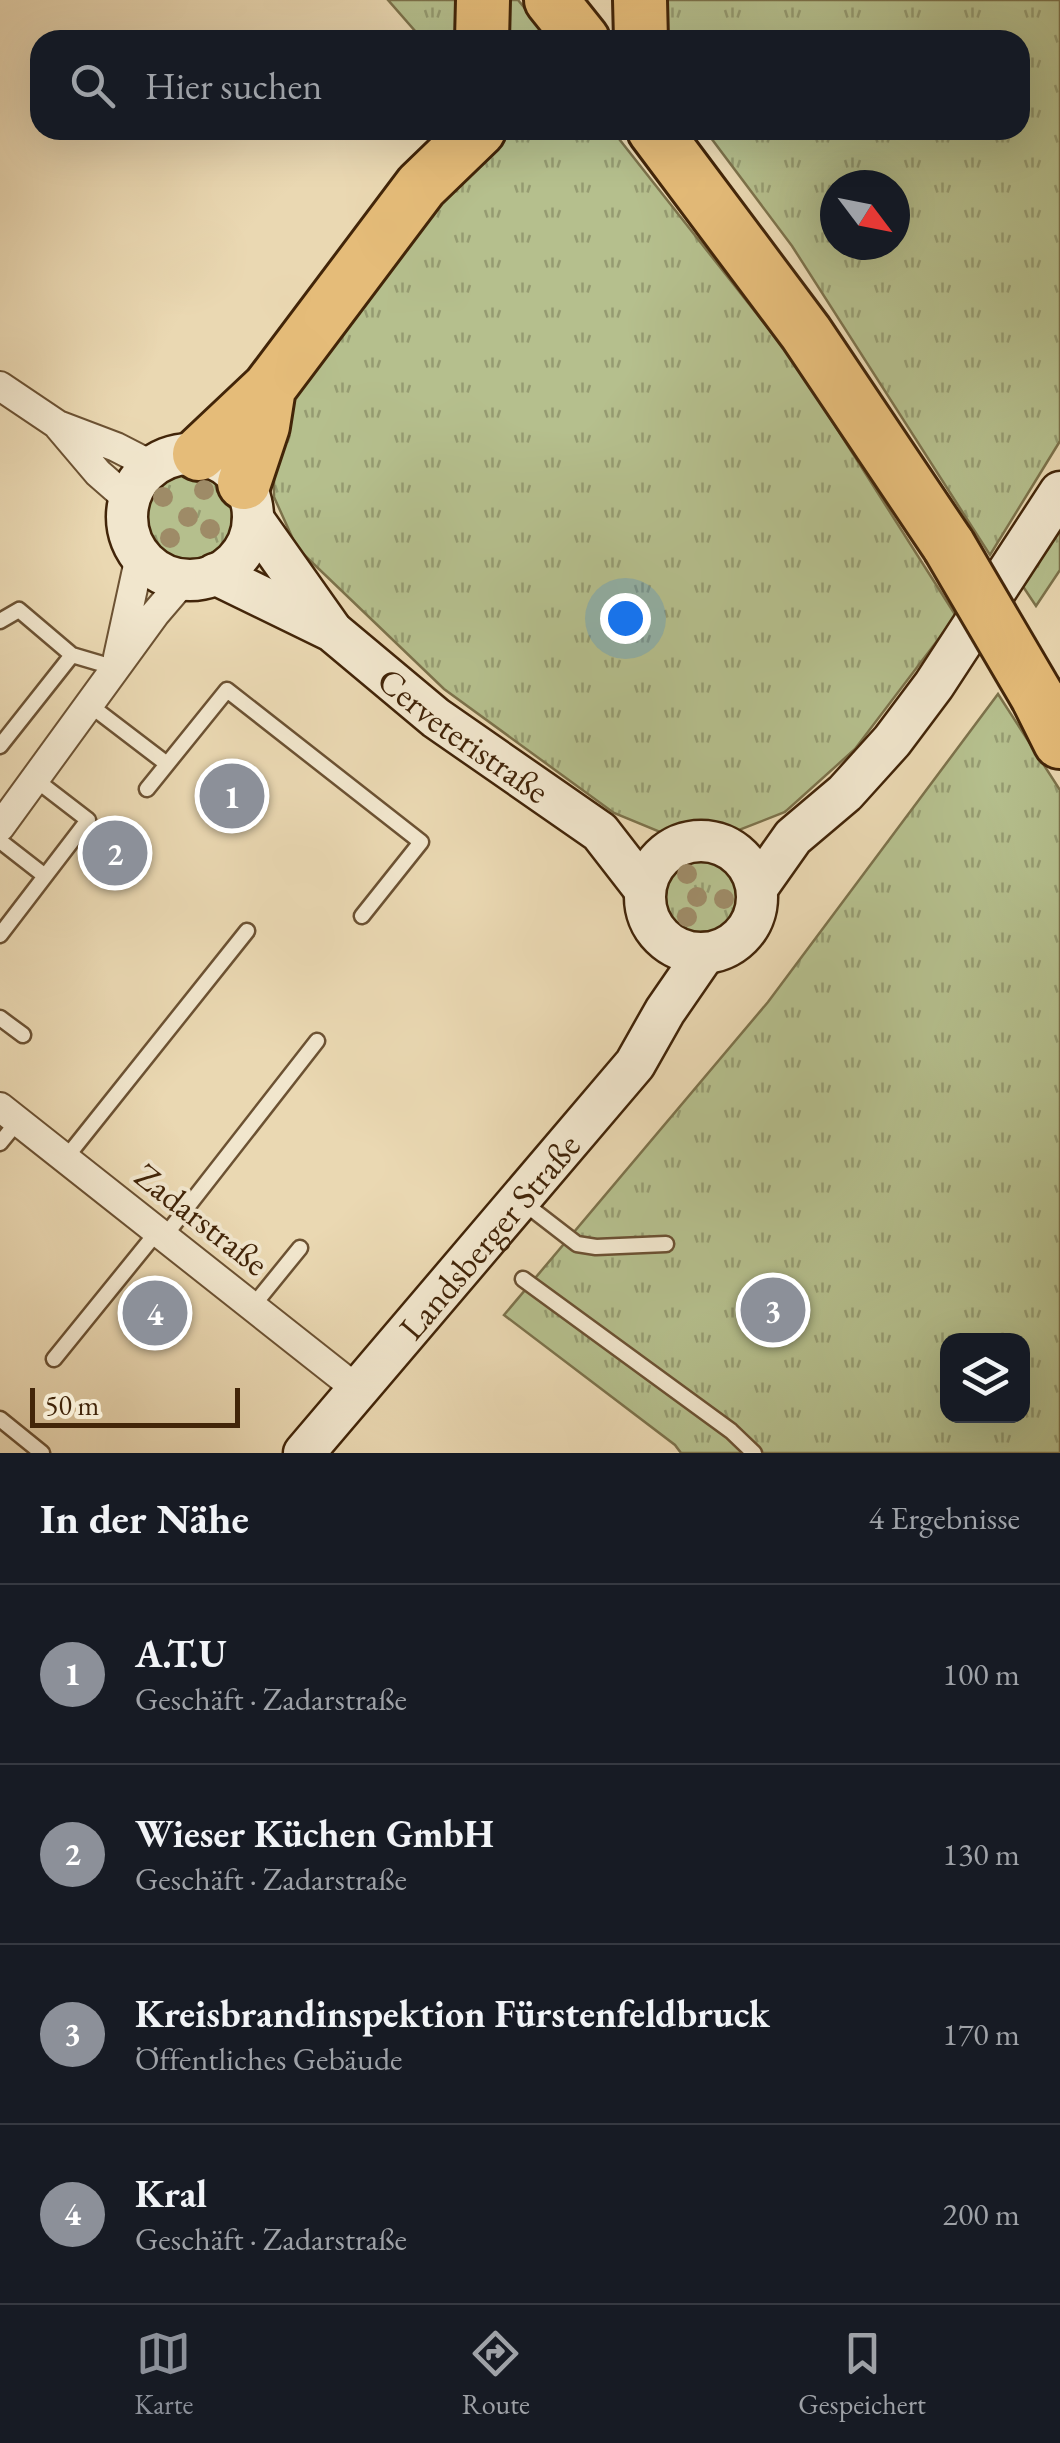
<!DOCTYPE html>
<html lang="de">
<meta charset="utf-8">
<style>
body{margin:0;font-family:"EB Garamond",serif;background:#20242c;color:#f1f3f6}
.controls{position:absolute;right:30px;bottom:30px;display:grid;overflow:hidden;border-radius:20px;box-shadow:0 10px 40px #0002}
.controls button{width:90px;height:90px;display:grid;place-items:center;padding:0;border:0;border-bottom:2px solid #363941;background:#171b24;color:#f1f3f6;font:50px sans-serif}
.compass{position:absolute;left:820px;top:170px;width:90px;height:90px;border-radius:50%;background:#171b24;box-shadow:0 10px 40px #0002;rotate:122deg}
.scale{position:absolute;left:30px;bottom:25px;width:210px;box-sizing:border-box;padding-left:10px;border:5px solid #422509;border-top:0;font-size:28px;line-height:35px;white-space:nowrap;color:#422509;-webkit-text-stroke:8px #f1e6cd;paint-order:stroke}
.you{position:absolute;left:625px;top:618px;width:35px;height:35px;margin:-25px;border:8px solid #fff;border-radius:50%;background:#1a73e8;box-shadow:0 0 0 15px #1a73e833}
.badge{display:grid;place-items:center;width:65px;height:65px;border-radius:50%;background:#8c9099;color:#fff;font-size:32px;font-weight:700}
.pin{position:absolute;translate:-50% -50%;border:5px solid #fff;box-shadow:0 2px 10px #0006}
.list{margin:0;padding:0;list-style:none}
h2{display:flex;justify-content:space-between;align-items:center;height:130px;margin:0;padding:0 40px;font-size:42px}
h2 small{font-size:32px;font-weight:400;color:#9ea1a6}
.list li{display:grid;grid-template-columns:65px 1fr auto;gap:30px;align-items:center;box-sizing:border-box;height:180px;padding:0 40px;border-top:2px solid #363941}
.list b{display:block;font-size:38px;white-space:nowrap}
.list p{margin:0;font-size:32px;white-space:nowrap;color:#9ea1a6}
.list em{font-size:32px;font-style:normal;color:#9ea1a6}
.icon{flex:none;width:55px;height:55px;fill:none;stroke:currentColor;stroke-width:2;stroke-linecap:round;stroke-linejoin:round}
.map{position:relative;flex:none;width:1060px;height:1453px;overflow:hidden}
.search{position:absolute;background:#171b24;box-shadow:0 10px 40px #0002;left:30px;right:30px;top:30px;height:110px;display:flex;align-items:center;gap:25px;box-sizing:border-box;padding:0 35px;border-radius:30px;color:#9ea1a6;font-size:38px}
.sheet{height:850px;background:#171b24}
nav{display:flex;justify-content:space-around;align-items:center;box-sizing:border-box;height:140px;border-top:2px solid #363941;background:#171b24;font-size:28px;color:#9ea1a6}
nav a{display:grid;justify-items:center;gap:5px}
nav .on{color:#8c9099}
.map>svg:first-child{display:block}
.grass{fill:url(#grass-tufts);stroke:#7c724b;stroke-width:2.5;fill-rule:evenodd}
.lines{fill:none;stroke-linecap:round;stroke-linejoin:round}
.lane-casing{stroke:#6c5233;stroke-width:19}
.street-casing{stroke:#6c5233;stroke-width:32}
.secondary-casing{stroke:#422509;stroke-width:45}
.highway-casing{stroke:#422509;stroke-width:58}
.lane{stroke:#f1e6cd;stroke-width:14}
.street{stroke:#f1e6cd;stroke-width:28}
.secondary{stroke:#f1e6cd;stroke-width:40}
.highway{stroke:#e5bc79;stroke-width:52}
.highway-bridge-casing{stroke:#422509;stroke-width:58;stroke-linecap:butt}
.highway-bridge{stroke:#e5bc79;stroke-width:52}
.tree{fill:#9e8b67}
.labels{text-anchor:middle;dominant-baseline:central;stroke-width:8;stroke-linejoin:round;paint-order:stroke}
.street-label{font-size:35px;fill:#422509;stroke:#f1e6cd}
</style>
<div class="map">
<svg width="1060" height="1453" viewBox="0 0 1060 1453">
<defs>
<pattern id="grass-tufts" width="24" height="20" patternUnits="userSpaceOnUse" patternTransform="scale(2.5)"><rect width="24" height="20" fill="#b5bf8d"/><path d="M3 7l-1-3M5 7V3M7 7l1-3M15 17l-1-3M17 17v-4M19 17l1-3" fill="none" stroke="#959b71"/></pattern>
</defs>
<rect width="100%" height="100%" fill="#ead8b2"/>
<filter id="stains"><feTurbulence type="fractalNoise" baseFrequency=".002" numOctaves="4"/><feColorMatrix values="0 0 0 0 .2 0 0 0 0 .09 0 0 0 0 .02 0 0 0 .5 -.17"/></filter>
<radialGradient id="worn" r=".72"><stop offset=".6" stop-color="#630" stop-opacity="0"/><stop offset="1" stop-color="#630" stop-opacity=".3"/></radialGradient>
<path class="grass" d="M388 0H470L472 40H423Z
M495 0H518L551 40H494Z
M663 0H1060V441L990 555 792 246 705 130H1020V40H664ZM835 185H895V245H835Z
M497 130H612L794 361 956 616 855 749 785 812 734 832 696 823 660 832 614 813 444 689 297 548 274 497V448L287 406 324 344Z
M145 519a46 46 0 1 1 92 0a46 46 0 1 1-92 0Z
M1060 526V570L1036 606 1022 585Z
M998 694 1060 790V1453H681L675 1445 504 1315 768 1002ZM948 1340H1022V1416H948Z
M662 898a38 38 0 1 1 76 0a38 38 0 1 1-76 0Z"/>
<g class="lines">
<g class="lane-casing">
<path id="lane" d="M0 621 19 610 72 655 116 668
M91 706 167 764
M0 746 72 655
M147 789 227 690 421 842 362 916
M0 841 45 876
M0 935 88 820 36 780
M0 1018 23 1035
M0 1143 18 1121
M65 1159 247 931
M520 1200 577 1244 596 1247 666 1244
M164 1237 317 1041
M523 1279 731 1431 754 1453
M252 1307 300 1248
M54 1359 157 1232
M0 1419 42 1453"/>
</g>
<g class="street-casing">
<path id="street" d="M0 386 58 425 116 447 153 466
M59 427 98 473 129 500
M118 657 140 556
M0 827 155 614 185 579
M0 1107 358 1390"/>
</g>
<g class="secondary-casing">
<g id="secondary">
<circle cx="190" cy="517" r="63"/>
<path d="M253 519 330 628"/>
<path id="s1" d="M215 574 332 631 436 718 600 832 645 890"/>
<circle cx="701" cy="897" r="56"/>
<path d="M757 888 793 837 845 793 892 741 934 685 1060 492"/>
<path id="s2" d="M304 1453 635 1064 665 1011 705 953"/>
</g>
</g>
<g class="highway-casing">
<path id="highway" d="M551 0 583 40
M640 0 641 40
M482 40 483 0
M654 130 806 333 949 546
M199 454 269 388 421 186 479 130
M244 483 263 426 269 388
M1037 696 1060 742"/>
</g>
<use href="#lane" class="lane"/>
<use href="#street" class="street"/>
<use href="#secondary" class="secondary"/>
<use href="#highway" class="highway"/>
<g class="highway-bridge-casing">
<path id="highway-bridge" d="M949 546 1037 696"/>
</g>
<use href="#highway-bridge" class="highway-bridge"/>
</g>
<g class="tree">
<circle cx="204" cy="490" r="10"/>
<circle cx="163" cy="497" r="10"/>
<circle cx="188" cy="517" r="10"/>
<circle cx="210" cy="529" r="10"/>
<circle cx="170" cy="538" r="10"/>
<circle cx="687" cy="874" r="10"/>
<circle cx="697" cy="897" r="10"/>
<circle cx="724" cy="899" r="10"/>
<circle cx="687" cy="917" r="10"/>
</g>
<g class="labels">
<g class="street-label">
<text stroke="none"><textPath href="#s1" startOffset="298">Cerveteristraße</textPath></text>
<text transform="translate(202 1219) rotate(38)">Zadarstraße</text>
<text stroke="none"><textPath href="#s2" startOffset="285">Landsberger Straße</textPath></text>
</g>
</g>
<rect width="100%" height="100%" filter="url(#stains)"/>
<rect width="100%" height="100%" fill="url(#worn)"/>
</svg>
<div class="controls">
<button><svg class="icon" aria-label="layers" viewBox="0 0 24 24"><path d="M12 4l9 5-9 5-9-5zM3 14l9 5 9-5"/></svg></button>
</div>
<svg class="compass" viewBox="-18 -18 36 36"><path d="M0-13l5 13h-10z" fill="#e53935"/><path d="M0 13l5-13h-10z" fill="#9ea1a6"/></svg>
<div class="scale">50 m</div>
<div class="you"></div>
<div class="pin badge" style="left:232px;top:796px">1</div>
<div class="pin badge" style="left:115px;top:853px">2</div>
<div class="pin badge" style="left:773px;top:1310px">3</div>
<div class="pin badge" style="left:155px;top:1313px">4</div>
<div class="search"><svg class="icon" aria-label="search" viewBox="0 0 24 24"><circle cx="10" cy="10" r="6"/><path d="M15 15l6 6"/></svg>Hier suchen</div>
</div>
<section class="sheet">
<h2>In der Nähe<small>4 Ergebnisse</small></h2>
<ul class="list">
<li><span class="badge">1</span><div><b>A.T.U</b><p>Geschäft · Zadarstraße</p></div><em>100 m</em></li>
<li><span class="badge">2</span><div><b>Wieser Küchen GmbH</b><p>Geschäft · Zadarstraße</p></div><em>130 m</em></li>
<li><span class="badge">3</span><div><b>Kreisbrandinspektion Fürstenfeldbruck</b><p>Öffentliches Gebäude</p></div><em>170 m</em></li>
<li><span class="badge">4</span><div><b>Kral</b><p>Geschäft · Zadarstraße</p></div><em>200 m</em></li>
</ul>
</section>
<nav>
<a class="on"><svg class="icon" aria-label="map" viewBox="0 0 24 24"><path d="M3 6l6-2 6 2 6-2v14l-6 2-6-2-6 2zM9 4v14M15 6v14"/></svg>Karte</a>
<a><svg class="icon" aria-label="directions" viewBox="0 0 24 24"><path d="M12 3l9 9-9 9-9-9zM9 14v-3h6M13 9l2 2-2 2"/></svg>Route</a>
<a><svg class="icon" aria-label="saved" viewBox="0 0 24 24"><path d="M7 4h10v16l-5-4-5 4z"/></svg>Gespeichert</a>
</nav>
